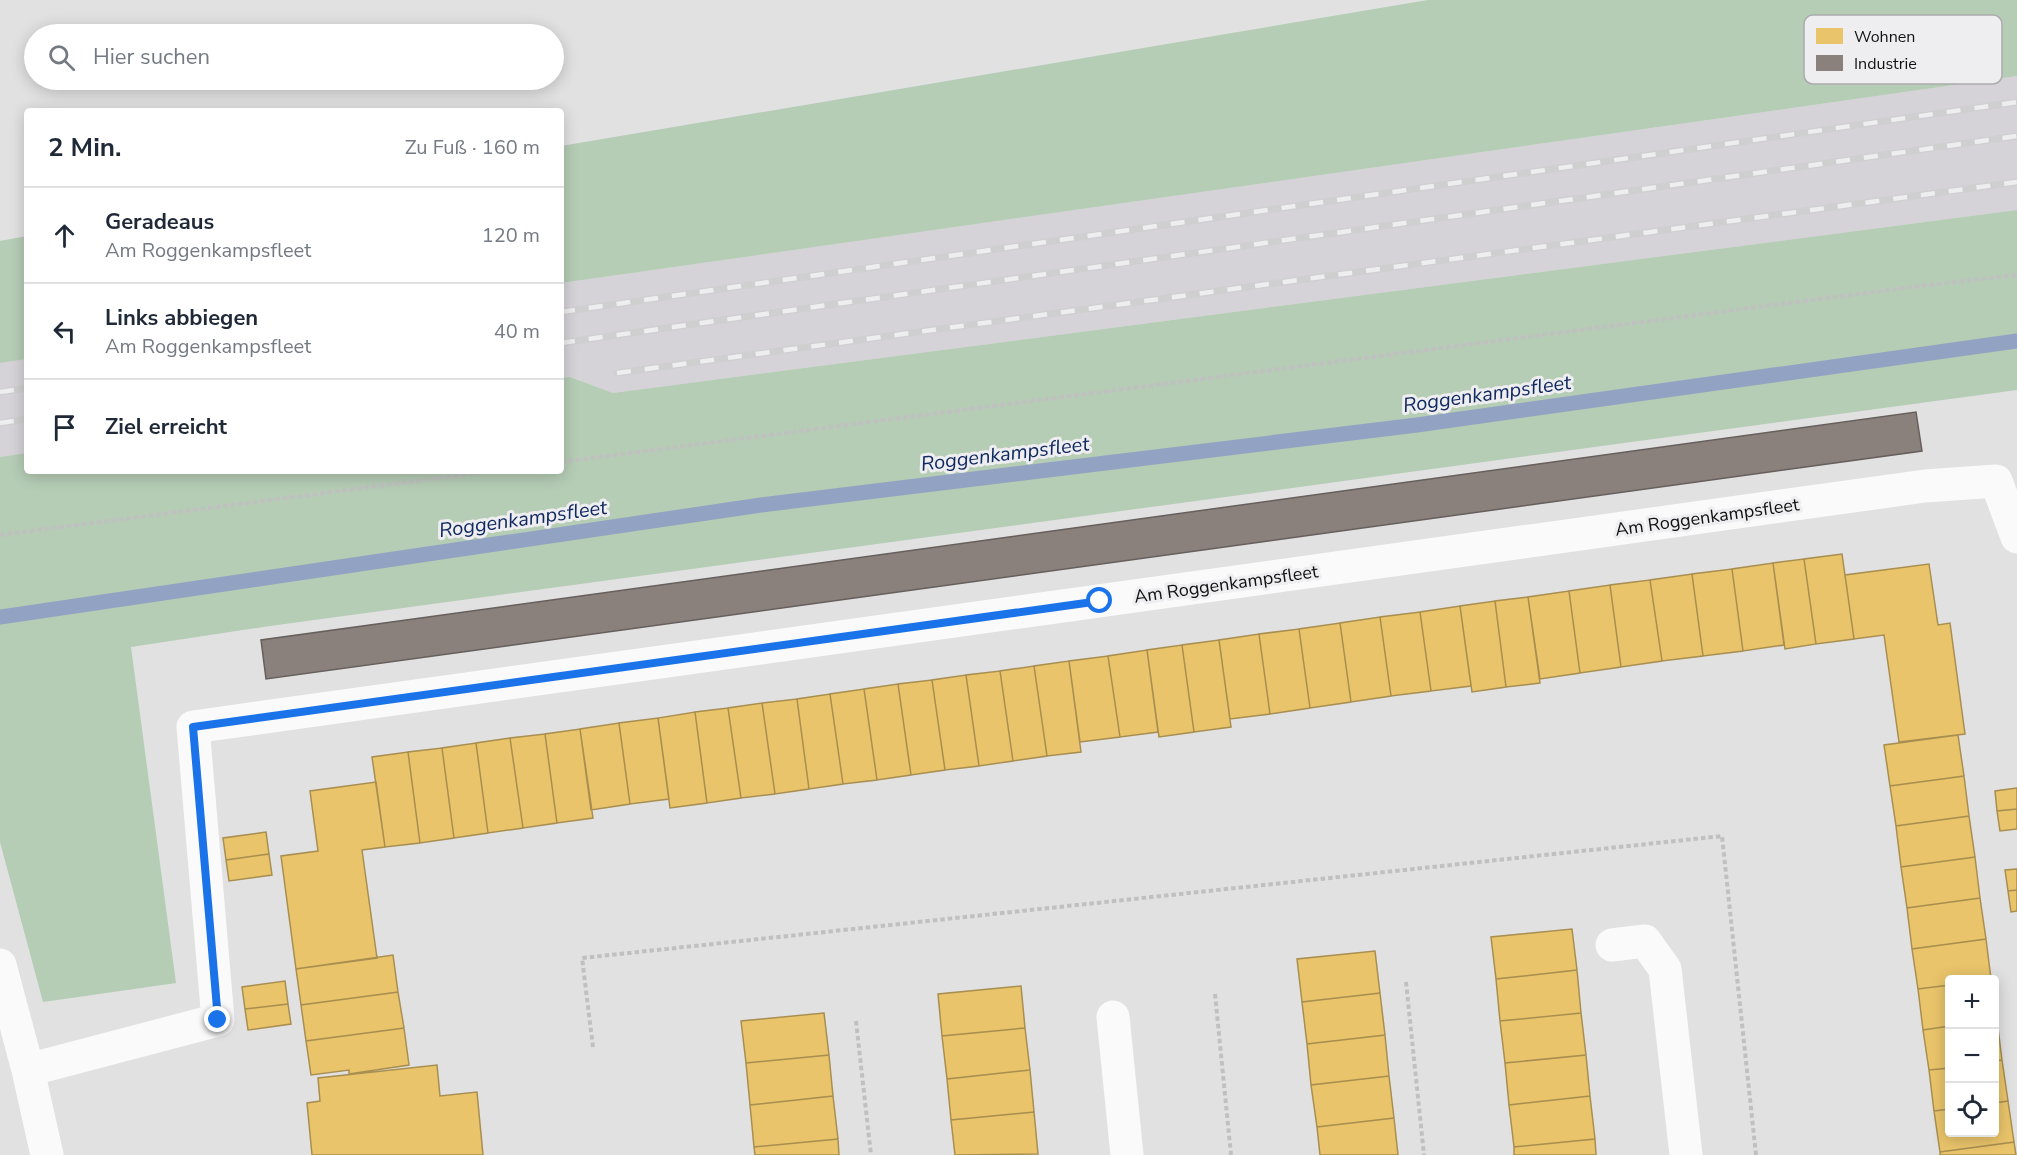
<!DOCTYPE html>
<html lang="de">
<meta charset="utf-8">
<style>
body{margin:0;font-family:"Nunito Sans",sans-serif;background:#f2f2f3;color:#1f2937}
.controls{position:absolute;right:18px;bottom:18px;display:grid;overflow:hidden;border-radius:6px;box-shadow:0 3px 15px #0003}
.controls button{width:54px;height:54px;display:grid;place-items:center;padding:0;border:0;border-bottom:2px solid #e0e1e3;background:#fff;color:#1f2937;font:30px sans-serif}
.stop{position:absolute;width:18px;height:18px;margin:-14px;border:4px solid #1a73e8;border-radius:50%;background:#fff}
.stop.end{background:#1a73e8;border-color:#fff;box-shadow:0 2px 6px #0008}
.list{margin:0;padding:0;list-style:none}
h2{display:flex;justify-content:space-between;align-items:center;height:78px;margin:0;padding:0 24px;font-size:26px}
h2 small{font-size:20px;font-weight:400;color:#747a83}
.list li{display:grid;grid-template-columns:39px 1fr auto;gap:18px;align-items:center;box-sizing:border-box;height:96px;padding:0 24px;border-top:2px solid #e0e1e3}
.list b{display:block;font-size:22px;white-space:nowrap}
.list p{margin:0;font-size:20px;white-space:nowrap;color:#747a83}
.list em{font-size:20px;font-style:normal;color:#747a83}
.icon{flex:none;width:33px;height:33px;fill:none;stroke:currentColor;stroke-width:2;stroke-linecap:round;stroke-linejoin:round}
.map{position:relative;flex:none;width:2017px;height:1155px;overflow:hidden}
.search{position:absolute;background:#fff;box-shadow:0 3px 15px #0003;left:24px;top:24px;width:540px;height:66px;display:flex;align-items:center;gap:15px;box-sizing:border-box;padding:0 21px;border-radius:33px;color:#747a83;font-size:22px}
.panel{position:absolute;background:#fff;box-shadow:0 3px 15px #0003;left:24px;top:108px;width:540px;height:366px;border-radius:6px}
.map>svg:first-child{display:block}
.built{fill:#d5d2d8}
.forest{fill:#b5ccb5}
.homes{fill:#e9c46a;stroke:#a88e50;stroke-width:1.5}
.industry{fill:#8a817c;stroke:#665f5c;stroke-width:1.5}
.lines{fill:none;stroke-linecap:round;stroke-linejoin:round}
.stream{stroke:#92a2c2;stroke-width:15}
.path{stroke:#c0c0c1;stroke-width:4;stroke-dasharray:4.5 3;stroke-linecap:butt}
.minor{stroke:#fafafb;stroke-width:33}
.rail-casing{stroke:#cfcfd0;stroke-width:7}
.rail{stroke:#eeedf0;stroke-width:4.5;stroke-dasharray:14;stroke-linecap:butt}
.route{stroke:#1a73e8;stroke-width:8}
.labels{text-anchor:middle;dominant-baseline:central;stroke-width:6;stroke-linejoin:round;paint-order:stroke}
.street-label{font-size:18px;fill:#121112;stroke:#eeedf0}
.water-label{font-size:20px;font-style:italic;fill:#112961;stroke:#eeedf0}
.key{fill:#eeedf0;stroke:#acabad;stroke-width:1.5}
.key-label{font-size:16px;fill:#121112}
</style>
<div class="map">
<svg width="2017" height="1155" viewBox="0 0 2017 1155">
<rect width="100%" height="100%" fill="#e1e1e2"/>
<path class="built" d="M2017 76V210L613 393 570 377 561 378V283Z
M27 359V453L0 457V363Z"/>
<path class="forest" d="M1428 0H2017V76L561 283V146Z
M2017 210V390L270 626 131 647 176 983 43 1002 0 842V457L27 453V471H561V378L570 377 613 393Z
M27 236V359L0 363V241Z"/>
<path class="homes" d="M1842 554 1854 639 1816 644 1804 559Z
M1804 559 1816 644 1785 649 1773 563Z
M1773 563 1784 645 1743 651 1732 569Z
M1929 564 1938 625 1950 623 1965 734 1899 742 1884 635 1854 639 1845 575Z
M1732 569 1743 651 1703 656 1692 574Z
M1692 574 1703 656 1662 661 1650 580Z
M1650 580 1662 661 1621 667 1610 585Z
M1610 585 1621 667 1580 673 1569 591Z
M1569 591 1580 673 1540 679 1528 597Z
M1528 597 1540 683 1506 687 1495 601Z
M1495 601 1506 687 1472 692 1460 606Z
M1460 606 1471 686 1431 691 1420 612Z
M1420 612 1431 691 1391 696 1380 617Z
M1380 617 1391 696 1351 702 1340 623Z
M1340 623 1351 702 1310 708 1299 629Z
M1299 629 1310 708 1270 714 1259 634Z
M1259 634 1270 714 1230 719 1219 640Z
M1219 640 1231 727 1194 732 1182 645Z
M1182 645 1194 732 1159 737 1147 650Z
M1147 650 1158 732 1120 737 1108 656Z
M1108 656 1120 737 1080 742 1069 661Z
M1069 661 1081 752 1047 756 1034 666Z
M1034 666 1047 756 1013 761 1000 671Z
M1000 671 1013 761 979 766 966 675Z
M966 675 979 766 945 770 932 680Z
M932 680 945 770 911 775 898 684Z
M898 684 911 775 877 780 864 689Z
M864 689 877 780 843 784 830 694Z
M830 694 843 784 809 789 797 699Z
M797 699 809 789 775 794 762 703Z
M762 703 775 794 741 798 728 708Z
M728 708 741 798 707 803 695 712Z
M695 712 707 803 670 808 658 718Z
M658 718 669 799 630 804 619 723Z
M619 723 630 804 591 810 580 729Z
M580 729 593 818 557 823 545 734Z
M545 734 557 823 523 828 510 738Z
M1958 735 1964 776 1890 786 1884 745Z
M510 738 523 828 488 833 476 743Z
M476 743 488 833 454 838 442 748Z
M442 748 454 838 420 843 408 752Z
M408 752 420 843 385 847 372 757Z
M1964 776 1969 816 1896 826 1890 786Z
M376 782 385 847 362 850 377 958 296 969 281 856 318 851 310 791Z
M2017 788V809L1997 811 1995 791Z
M2017 809V829L2000 831 1997 811Z
M1969 816 1975 857 1901 867 1896 826Z
M266 832 269 854 226 860 223 838Z
M269 854 272 875 229 881 226 860Z
M1975 857 1980 898 1907 908 1901 867Z
M2017 869V890L2008 891 2005 870Z
M2017 890V911L2011 912 2008 891Z
M1980 898 1986 939 1912 949 1907 908Z
M1572 929 1577 970 1496 979 1491 937Z
M1986 939 1991 979 1950 980V985L1918 989 1912 949Z
M1375 951 1380 993 1302 1002 1297 959Z
M393 955 398 992 301 1005 296 969Z
M1577 970 1581 1013 1500 1021 1496 979Z
M285 981 288 1004 245 1009 242 987Z
M1950 985V1026L1923 1030 1918 989Z
M1021 986 1025 1028 942 1036 938 994Z
M398 992 404 1028 306 1041 301 1005Z
M1380 993 1385 1035 1307 1044 1302 1002Z
M288 1004 291 1024 248 1030 245 1009Z
M824 1013 829 1055 746 1063 741 1021Z
M1581 1013 1586 1055 1505 1063 1500 1021Z
M1994 1020H1997L2002 1060 1994 1061Z
M1950 1026V1068L1929 1070 1923 1030Z
M404 1028 409 1065 349 1074V1070L311 1075 306 1041Z
M1025 1028 1030 1070 947 1079 942 1036Z
M1385 1035 1389 1076 1311 1085 1307 1044Z
M829 1055 833 1096 750 1105 746 1063Z
M1586 1055 1590 1096 1509 1105 1505 1063Z
M2002 1060 2008 1101 1994 1103V1061Z
M437 1065 440 1096 477 1092 483 1155H312L307 1103 320 1101 318 1078Z
M1950 1068V1109L1934 1111 1929 1070Z
M1030 1070 1034 1112 951 1120 947 1079Z
M1389 1076 1394 1118 1317 1127 1311 1085Z
M833 1096 838 1139 754 1147 750 1105Z
M1590 1096 1595 1139 1514 1147 1509 1105Z
M2008 1101 2014 1142 1940 1152 1934 1111 1950 1109V1132H1994V1103Z
M1034 1112 1038 1154 955 1155 951 1120Z
M1394 1118 1398 1155H1320L1317 1127Z
M838 1139 839 1155H755L754 1147Z
M1595 1139 1596 1155H1514V1147Z
M2014 1142 2016 1155H1940V1152Z"/>
<path class="industry" d="M1916 412 1922 451 266 679 261 640Z"/>
<g class="lines">
<path class="stream" d="M0 617 761 505 1417 425 2017 341"/>
<path class="path" d="M561 462 1912 287 2017 275
M0 535 494 471
M1406 982 1424 1155
M1215 994 1231 1155
M856 1021 871 1155
M593 1047 582 958 1722 836 1756 1155"/>
<path class="minor" d="M1612 945 1645 941 1665 969 1686 1155
M0 965 28 1070 47 1155
M1113 1017 1127 1155
M28 1070 218 1020 193 727 1925 486 1996 481 2017 537"/>
<g class="rail-casing">
<path id="rail" d="M561 312 2017 102
M561 343 2017 136
M617 373 2017 182
M0 392 27 388
M0 423 27 419"/>
</g>
<use href="#rail" class="rail"/>
</g>
<g class="lines">
<path class="route" d="M218 1020 193 727 1100 601"/>
</g>
<g class="labels">
<g class="street-label">
<text transform="translate(1707 517) rotate(-8)">Am Roggenkampsfleet</text>
<text transform="translate(1226 584) rotate(-8)">Am Roggenkampsfleet</text>
</g>
<g class="water-label">
<text transform="translate(1487 394) rotate(-8)">Roggenkampsfleet</text>
<text transform="translate(1005 454) rotate(-7)">Roggenkampsfleet</text>
<text transform="translate(523 519) rotate(-8)">Roggenkampsfleet</text>
</g>
</g>
<rect x="1804" y="15" width="198" height="69" rx="9" class="key"/>
<rect x="1816" y="28" width="27" height="16" fill="#e9c46a"/>
<rect x="1816" y="55" width="27" height="16" fill="#8a817c"/>
<g class="key-label">
<text x="1854" y="42">Wohnen</text>
<text x="1854" y="69">Industrie</text>
</g>
</svg>
<div class="controls">
<button>+</button>
<button>−</button>
<button><svg class="icon" aria-label="locate" viewBox="0 0 24 24"><circle cx="12" cy="12" r="6"/><path d="M12 2v4M12 18v4M2 12h4M18 12h4"/></svg></button>
</div>
<div class="stop" style="left:1100px;top:601px"></div>
<div class="stop end" style="left:218px;top:1020px"></div>
<div class="search"><svg class="icon" aria-label="search" viewBox="0 0 24 24"><circle cx="10" cy="10" r="6"/><path d="M15 15l6 6"/></svg>Hier suchen</div>
<section class="panel">
<h2>2 Min.<small>Zu Fuß · 160 m</small></h2>
<ul class="list">
<li><svg class="icon" aria-label="ahead" viewBox="0 0 24 24"><path d="M12 20V5M6 11l6-6 6 6"/></svg><div><b>Geradeaus</b><p>Am Roggenkampsfleet</p></div><em>120 m</em></li>
<li><svg class="icon" aria-label="left" viewBox="0 0 24 24"><path d="M17 20v-9H6M10 6l-5 5 5 5"/></svg><div><b>Links abbiegen</b><p>Am Roggenkampsfleet</p></div><em>40 m</em></li>
<li><svg class="icon" aria-label="arrive" viewBox="0 0 24 24"><path d="M6 21V4h12l-3 4 3 4H6"/></svg><div><b>Ziel erreicht</b></div></li>
</ul>
</section>
</div>
